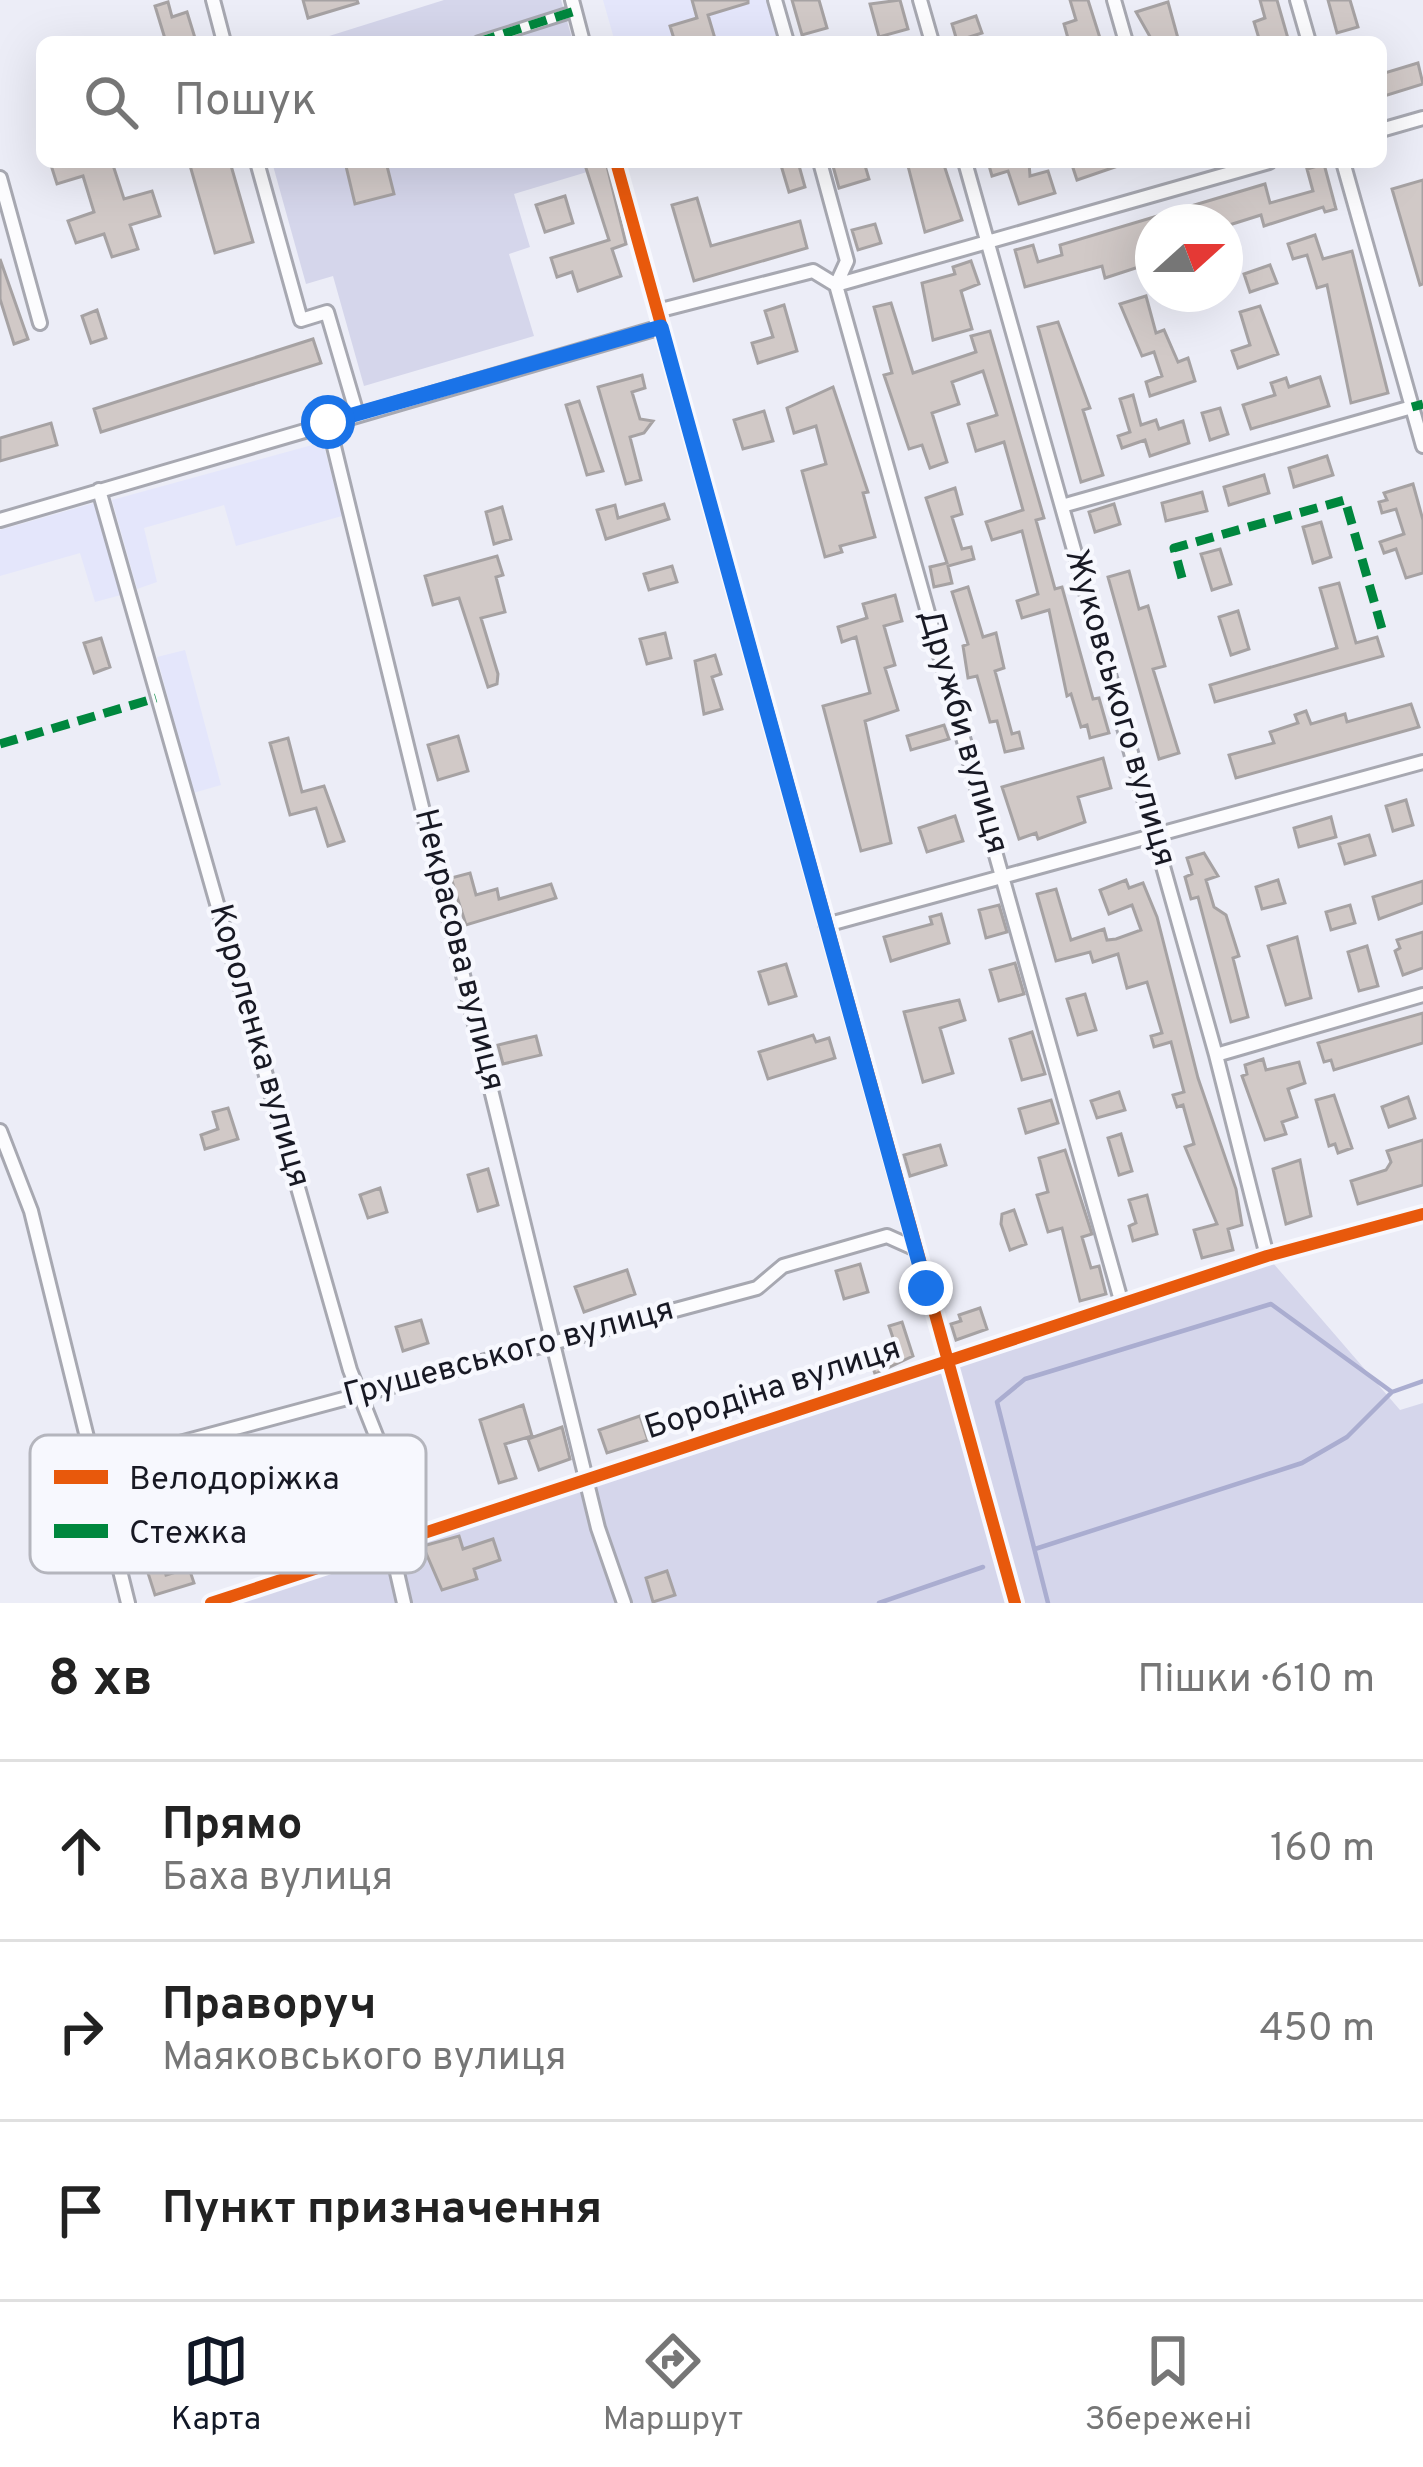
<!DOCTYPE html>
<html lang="uk">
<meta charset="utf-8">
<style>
body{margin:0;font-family:Overpass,sans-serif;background:#f6f6f6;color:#222}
.compass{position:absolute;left:1135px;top:204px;width:108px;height:108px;border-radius:50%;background:#fff;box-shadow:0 12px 48px #0002;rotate:69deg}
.stop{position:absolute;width:36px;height:36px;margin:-27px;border:9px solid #1a73e8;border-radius:50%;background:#fff}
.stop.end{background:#1a73e8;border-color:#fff;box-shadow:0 3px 12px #0008}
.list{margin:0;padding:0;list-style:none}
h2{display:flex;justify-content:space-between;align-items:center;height:156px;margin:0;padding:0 48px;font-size:51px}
h2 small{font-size:39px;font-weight:400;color:#767676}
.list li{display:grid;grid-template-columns:78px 1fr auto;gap:36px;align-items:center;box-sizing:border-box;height:180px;padding:0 48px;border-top:3px solid #e0e0e0}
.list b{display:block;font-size:45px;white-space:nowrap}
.list p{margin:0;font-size:39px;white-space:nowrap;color:#767676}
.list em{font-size:39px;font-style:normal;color:#767676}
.icon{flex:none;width:66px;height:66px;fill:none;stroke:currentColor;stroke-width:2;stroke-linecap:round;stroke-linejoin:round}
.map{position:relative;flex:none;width:1423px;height:1603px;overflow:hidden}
.search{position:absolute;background:#fff;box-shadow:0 12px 48px #0002;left:36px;right:36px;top:36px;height:132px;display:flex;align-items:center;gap:30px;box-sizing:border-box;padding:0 42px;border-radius:18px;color:#767676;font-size:45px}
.sheet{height:696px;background:#fff}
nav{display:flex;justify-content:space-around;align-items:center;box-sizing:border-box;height:168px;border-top:3px solid #e0e0e0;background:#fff;font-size:33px;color:#767676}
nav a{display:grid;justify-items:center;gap:6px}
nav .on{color:#111827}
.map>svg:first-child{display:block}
.built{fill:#e4e6fb}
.green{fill:#d5d6eb}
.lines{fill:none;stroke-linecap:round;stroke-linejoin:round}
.stream{stroke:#aaadd0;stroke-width:4.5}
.building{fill:#d1c9c7;stroke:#a6a2a3;stroke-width:3}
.pedestrian-casing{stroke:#a7a8b1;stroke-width:15}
.minor-casing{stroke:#a7a8b1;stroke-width:18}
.pedestrian{stroke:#fcfcfe;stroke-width:9}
.minor{stroke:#fcfcfe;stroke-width:12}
.quiet{stroke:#00873e;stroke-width:9;stroke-dasharray:18 9;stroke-linecap:butt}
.cycleway-casing{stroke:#f7f8fe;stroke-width:20}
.cycleway{stroke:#e8590c;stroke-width:12}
.route{stroke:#1a73e8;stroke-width:15}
.labels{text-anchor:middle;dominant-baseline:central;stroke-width:9;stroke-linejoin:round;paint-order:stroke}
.street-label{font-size:33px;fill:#181924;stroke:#f7f8fe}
.key{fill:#f7f8fe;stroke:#b4b5bd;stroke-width:3}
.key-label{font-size:33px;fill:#181924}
</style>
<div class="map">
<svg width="1423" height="1603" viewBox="0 0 1423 1603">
<rect width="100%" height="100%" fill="#ecedf7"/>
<path class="built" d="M603 0H771L784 42H615Z
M323 442 342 516 236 546 224 505 144 528 157 582 137 589 112 500Z
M94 503 121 595 95 602 80 553 0 576V530Z
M185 650 221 785 193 793 157 657Z"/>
<path class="green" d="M444 0H561L573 42H310Z
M272 162H596L585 165 587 172 514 194 530 247 509 254 534 336 364 386 333 276 306 284Z
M1267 1256 1400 1410 1423 1403V1603H1017L949 1363Z
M945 1365 1013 1603H211Z"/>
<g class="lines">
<path class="stream" d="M1035 1549 1302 1463 1347 1437 1392 1392
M879 1603 983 1567
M1048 1603 997 1402 1025 1379 1271 1304 1392 1392 1423 1381"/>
</g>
<path class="building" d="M303 0H357L358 3 308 18Z
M692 0H748V3L708 15 716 42H675L670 26 697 18Z
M792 0H819L827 28 802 35Z
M900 0 908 29 879 37 870 4Z
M1070 0H1088L1100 38 1069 42 1064 24 1076 20Z
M1260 0H1277L1289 42H1260L1254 22 1265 18Z
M1328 0H1350L1358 27 1337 33Z
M168 2 172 17 187 12 195 38 166 42 155 6Z
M1168 2 1179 42H1153L1136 12Z
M976 16 982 33 957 41 952 24Z
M1418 63 1423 84 1381 97V74Z
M50 162H112L124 199 152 191 160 216 130 225 138 249 112 257 104 234 76 243 68 221 94 212 83 176 57 184Z
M189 162H230L253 242 215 253Z
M345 162H386L394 194 355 204Z
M606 162 626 244 612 249 621 276 578 291 572 272 557 277 551 258 609 240 585 165Z
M780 162H798L805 187 789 192Z
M848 162H864L869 179 839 188 833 166Z
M907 162H943L962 220 925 232Z
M988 162H1029L1030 176 1048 171 1055 193 1019 204 1008 171 992 176Z
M1071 162H1124V164L1077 180Z
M1324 164 1336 209 1325 212 1323 207 1264 226 1261 215 1226 226 1225 222H1153V242L1145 244 1151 263 1105 278 1102 266 1025 287 1015 250 1033 245 1038 262 1062 255 1060 245 1265 184 1270 203 1313 191 1307 169Z
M1423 180V284L1420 285 1392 189Z
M565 196 573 223 545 232 536 205Z
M697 198 711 246 800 221 807 248 694 281 672 205Z
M875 224 881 243 858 250 852 230Z
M1315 235 1323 259 1352 251 1388 393 1351 403 1327 285 1317 288 1307 255 1293 259 1288 244Z
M0 259 28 339 14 344 0 299Z
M971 261 979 284 961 291 972 329 933 340 922 283 955 274 953 267Z
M1270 265 1277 283 1250 292 1244 274Z
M1146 296 1156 333 1164 330 1178 362 1188 358 1195 381 1150 396 1146 382 1162 376 1154 352 1142 356 1120 304Z
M891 303 913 373 976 352 971 336 990 331 1044 518 1036 520 1055 589 1062 587 1093 699 1099 698 1109 733 1090 738 1087 725 1081 727 1071 694 1067 696 1049 610 1022 618 1017 601 1038 594 1022 531 992 540 986 522 1023 510 1004 442 976 451 968 424 997 415 983 371 952 382 959 404 932 413 947 462 930 468 922 445 909 449 884 375 892 373 874 307Z
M784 305 797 351 758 363 752 343 773 337 765 311Z
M1260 306 1278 354 1238 368 1232 351 1250 345 1240 312Z
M97 310 106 338 91 343 82 316Z
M1058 322 1090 408 1083 410 1103 475 1081 482 1038 327Z
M313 339 321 363 101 432 94 409Z
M642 375 645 388 632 392 640 419 653 421 644 433 630 437 641 480 626 484 598 387Z
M1320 377 1329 406 1251 429 1243 405 1275 395 1271 383 1286 378 1289 387Z
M833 387 868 492 863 493 875 537 840 546 842 552 825 557 802 471 826 464 816 426 794 433 787 408Z
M1133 395 1141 425 1156 420 1159 429 1183 421 1189 443 1150 456 1145 440 1122 448 1118 436 1130 432 1120 399Z
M579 401 603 471 587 475 566 405Z
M1220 408 1228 434 1210 440 1202 413Z
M764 411 773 441 743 449 734 420Z
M51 423 57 445 0 461V438Z
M1327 456 1333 475 1294 487 1289 468Z
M1264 475 1269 493 1229 505 1224 487Z
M1413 484 1423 520V573L1406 578 1396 549 1384 553 1380 542 1404 534 1396 509 1382 513 1379 502 1387 500 1384 493Z
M955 488 962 514 952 517 962 549 971 547 974 559 948 566 952 583 934 587 930 567 947 563 926 498Z
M1202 492 1207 511 1166 521 1162 503Z
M664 504 669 519 606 539 597 510 615 505 618 518Z
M1114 504 1120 524 1095 532 1089 512Z
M502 507 511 539 494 544 486 512Z
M1321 522 1331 557 1313 563 1303 527Z
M1220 549 1231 584 1212 590 1201 554Z
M497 556 503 575 496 577 505 612 481 618 498 674 497 684 488 687 459 598 433 605 425 576Z
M672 566 677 582 649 590 644 574Z
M1129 571 1139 609 1148 606 1165 666 1153 669 1179 753 1159 759 1108 577Z
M1339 583 1356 643 1377 637 1383 656 1215 702 1210 685 1337 648 1320 588Z
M968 587 983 637 996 633 1004 668 995 671 1012 734 1019 732 1023 748 1005 752 997 721 990 722 977 676 968 678 963 646 968 644 952 592Z
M895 595 902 621 884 626 895 665 885 668 898 710 865 721 891 843 861 851 823 706 870 693 856 637 842 642 838 627 867 618 863 604Z
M1238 611 1249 649 1231 655 1219 617Z
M665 633 671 658 647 664 640 639Z
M101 638 110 667 94 673 84 643Z
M715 655 721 674 712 677 722 709 704 714 695 661Z
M1411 704 1419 727 1236 778 1229 755 1274 743 1270 732 1298 723 1295 715 1306 711 1311 724 1345 714 1347 722Z
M944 725 949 739 911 750 907 736Z
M458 736 468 771 438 780 428 745Z
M288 738 302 792 324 786 344 841 328 846 316 808 290 815 270 743Z
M1103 758 1111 788 1078 797 1085 822 1038 839 1036 833 1019 839 1002 787Z
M1406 800 1413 825 1393 831 1386 806Z
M955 816 963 841 927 852 919 828Z
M1331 817 1336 837 1299 847 1294 828Z
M1369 835 1375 855 1345 864 1339 844Z
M1204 853 1218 876 1206 880 1214 907 1226 915 1239 956 1233 958 1248 1017 1231 1022 1198 897 1191 899 1185 877 1192 874 1187 858Z
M470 873 476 895 497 889 499 899 551 884 556 898 466 925 451 878Z
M1126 880 1129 888 1143 883 1157 917 1198 1078 1236 1189 1242 1225 1228 1229 1233 1250 1202 1258 1194 1230 1217 1224 1185 1147 1194 1144 1183 1105 1177 1107 1173 1095 1184 1092 1171 1042 1154 1047 1151 1036 1162 1033 1147 982 1127 988 1118 954 1093 962 1090 952 1056 961 1037 894 1056 889 1071 940 1104 929 1107 940 1116 939 1141 930 1132 905 1109 914 1100 890Z
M1278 880 1285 903 1262 909 1256 887Z
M1423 881V903L1379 919 1373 897Z
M999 905 1007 932 986 938 979 910Z
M1350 905 1355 923 1331 930 1326 912Z
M941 914 949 943 891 961 884 937 932 924 930 917Z
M1423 932V968L1403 975 1395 951 1400 948 1397 940Z
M1297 937 1311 998 1286 1005 1268 946Z
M1367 946 1378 986 1359 991 1348 952Z
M1015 963 1024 994 999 1001 990 970Z
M786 964 796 996 769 1004 759 972Z
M1085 994 1096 1030 1078 1035 1067 999Z
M959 1000 965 1020 940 1028 953 1073 923 1082 904 1012Z
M1423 1013V1043L1334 1070 1331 1060 1324 1062 1318 1043Z
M1032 1032 1045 1074 1022 1080 1010 1039Z
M813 1035 816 1042 829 1038 835 1058 768 1079 759 1052Z
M536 1036 541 1055 503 1064 498 1045Z
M1263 1059 1266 1070 1299 1062 1305 1083 1288 1089 1297 1117 1282 1122 1286 1134 1265 1140 1242 1076 1247 1074 1245 1065Z
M1119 1092 1125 1110 1097 1118 1091 1101Z
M1334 1095 1352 1148 1338 1153 1335 1144 1329 1146 1316 1100Z
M1408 1097 1415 1118 1389 1127 1382 1107Z
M1051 1100 1058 1123 1026 1133 1019 1109Z
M228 1108 238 1139 205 1149 201 1135 218 1129 213 1112Z
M1121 1134 1132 1171 1119 1175 1108 1138Z
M1423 1140V1185L1358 1204 1351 1181 1386 1170 1391 1162 1387 1151Z
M940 1145 946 1165 910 1176 904 1155Z
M1065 1150 1092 1234 1082 1237 1091 1268 1099 1266 1106 1294 1080 1301 1062 1228 1048 1232 1037 1195 1048 1192 1039 1158Z
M1300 1160 1311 1216 1286 1224 1273 1169Z
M488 1169 498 1205 478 1211 468 1175Z
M380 1188 387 1212 368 1218 360 1195Z
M1147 1195 1157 1234 1133 1241 1129 1226 1136 1223 1129 1200Z
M1014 1210 1026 1244 1010 1250 1001 1224 1002 1214Z
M860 1264 868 1292 844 1299 836 1271Z
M627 1270 635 1294 584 1312 575 1287Z
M980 1308 987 1329 956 1340 951 1324 961 1321 959 1315Z
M421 1320 428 1343 403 1351 396 1327Z
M902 1322 913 1356 875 1374 868 1352 895 1344 889 1326Z
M523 1405 532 1436 505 1444 516 1478 499 1483 480 1420Z
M640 1416 648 1440 607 1453 599 1430Z
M562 1427 570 1459 539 1470 528 1439Z
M459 1536 463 1549 493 1539 500 1560 474 1569 477 1579 442 1590 423 1546Z
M164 1568 166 1575 189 1568 194 1583 155 1595 148 1573Z
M667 1571 675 1595 653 1602 646 1578Z"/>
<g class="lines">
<g class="pedestrian-casing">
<path id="pedestrian" d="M478 42 575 11"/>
</g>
<g class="minor-casing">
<path id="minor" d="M213 0 224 42
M572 0 583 42
M775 0 787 42
M920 0 932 42
M1114 0 1126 42
M1297 0 1309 42
M1381 130 1423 118
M257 162 301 320 327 312 357 414
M616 162 1015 1603
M820 162 847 261 836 285 1122 1304
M965 162 1216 1055 1267 1256
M1343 162 1423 446
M0 178 40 323
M657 311 813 271 836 285 1269 162
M328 422 598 1528 624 1603
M99 490 350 1370 377 1438V1485L404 1603
M1062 506 1412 407
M0 520 661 327
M826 925 1423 762
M1216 1055 1423 995
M0 1131 31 1211 128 1603
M94 1466 757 1288 783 1266 887 1236 916 1249
M211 1603 1267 1256 1423 1214"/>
</g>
<use href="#pedestrian" class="pedestrian"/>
<use href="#minor" class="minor"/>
<path class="quiet" d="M478 42 575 11
M1412 407 1423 404
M1182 578 1174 548 1345 500 1382 629
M0 744 156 698"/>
<g class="cycleway-casing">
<path id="cycleway" d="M616 162 1015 1603
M211 1603 1267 1256 1423 1214"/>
</g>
<use href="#cycleway" class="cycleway"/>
</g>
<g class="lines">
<path class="route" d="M328 422 661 327 926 1288"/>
</g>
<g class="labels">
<g class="street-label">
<text transform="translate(1119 708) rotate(74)">Жуковського вулиця</text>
<text transform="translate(962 732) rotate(74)">Дружби вулиця</text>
<text transform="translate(458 950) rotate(76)">Некрасова вулиця</text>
<text transform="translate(258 1046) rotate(74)">Короленка вулиця</text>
<text transform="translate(509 1354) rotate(-15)">Грушевського вулиця</text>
<text transform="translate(773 1390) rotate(-18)">Бородіна вулиця</text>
</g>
</g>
<rect x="30" y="1435" width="396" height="138" rx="18" class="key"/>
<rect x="54" y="1470" width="54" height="14" fill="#e8590c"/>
<rect x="54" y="1524" width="54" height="14" fill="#00873e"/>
<g class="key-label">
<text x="129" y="1489">Велодоріжка</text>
<text x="129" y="1543">Стежка</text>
</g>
</svg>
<svg class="compass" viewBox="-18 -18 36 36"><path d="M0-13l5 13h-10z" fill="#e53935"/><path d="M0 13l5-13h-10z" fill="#767676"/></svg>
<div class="stop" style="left:328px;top:422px"></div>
<div class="stop end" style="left:926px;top:1288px"></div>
<div class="search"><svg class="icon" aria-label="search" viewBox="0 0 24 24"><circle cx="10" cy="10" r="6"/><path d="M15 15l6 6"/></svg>Пошук</div>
</div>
<section class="sheet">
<h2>8 хв<small>Пішки · 610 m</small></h2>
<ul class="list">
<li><svg class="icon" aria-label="ahead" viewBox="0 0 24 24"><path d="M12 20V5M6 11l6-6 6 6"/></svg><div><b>Прямо</b><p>Баха вулиця</p></div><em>160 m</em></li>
<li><svg class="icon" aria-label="right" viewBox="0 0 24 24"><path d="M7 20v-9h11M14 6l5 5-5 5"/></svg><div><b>Праворуч</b><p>Маяковського вулиця</p></div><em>450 m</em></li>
<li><svg class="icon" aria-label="arrive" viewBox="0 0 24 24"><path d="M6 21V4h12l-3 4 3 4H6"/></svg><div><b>Пункт призначення</b></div></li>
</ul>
</section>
<nav>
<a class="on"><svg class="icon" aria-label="map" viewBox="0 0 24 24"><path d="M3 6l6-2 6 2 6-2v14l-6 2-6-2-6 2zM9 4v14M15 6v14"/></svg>Карта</a>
<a><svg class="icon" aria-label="directions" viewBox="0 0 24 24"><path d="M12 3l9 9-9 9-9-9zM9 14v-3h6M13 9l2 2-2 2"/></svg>Маршрут</a>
<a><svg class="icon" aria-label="saved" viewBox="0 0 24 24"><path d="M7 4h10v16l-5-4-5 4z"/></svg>Збережені</a>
</nav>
